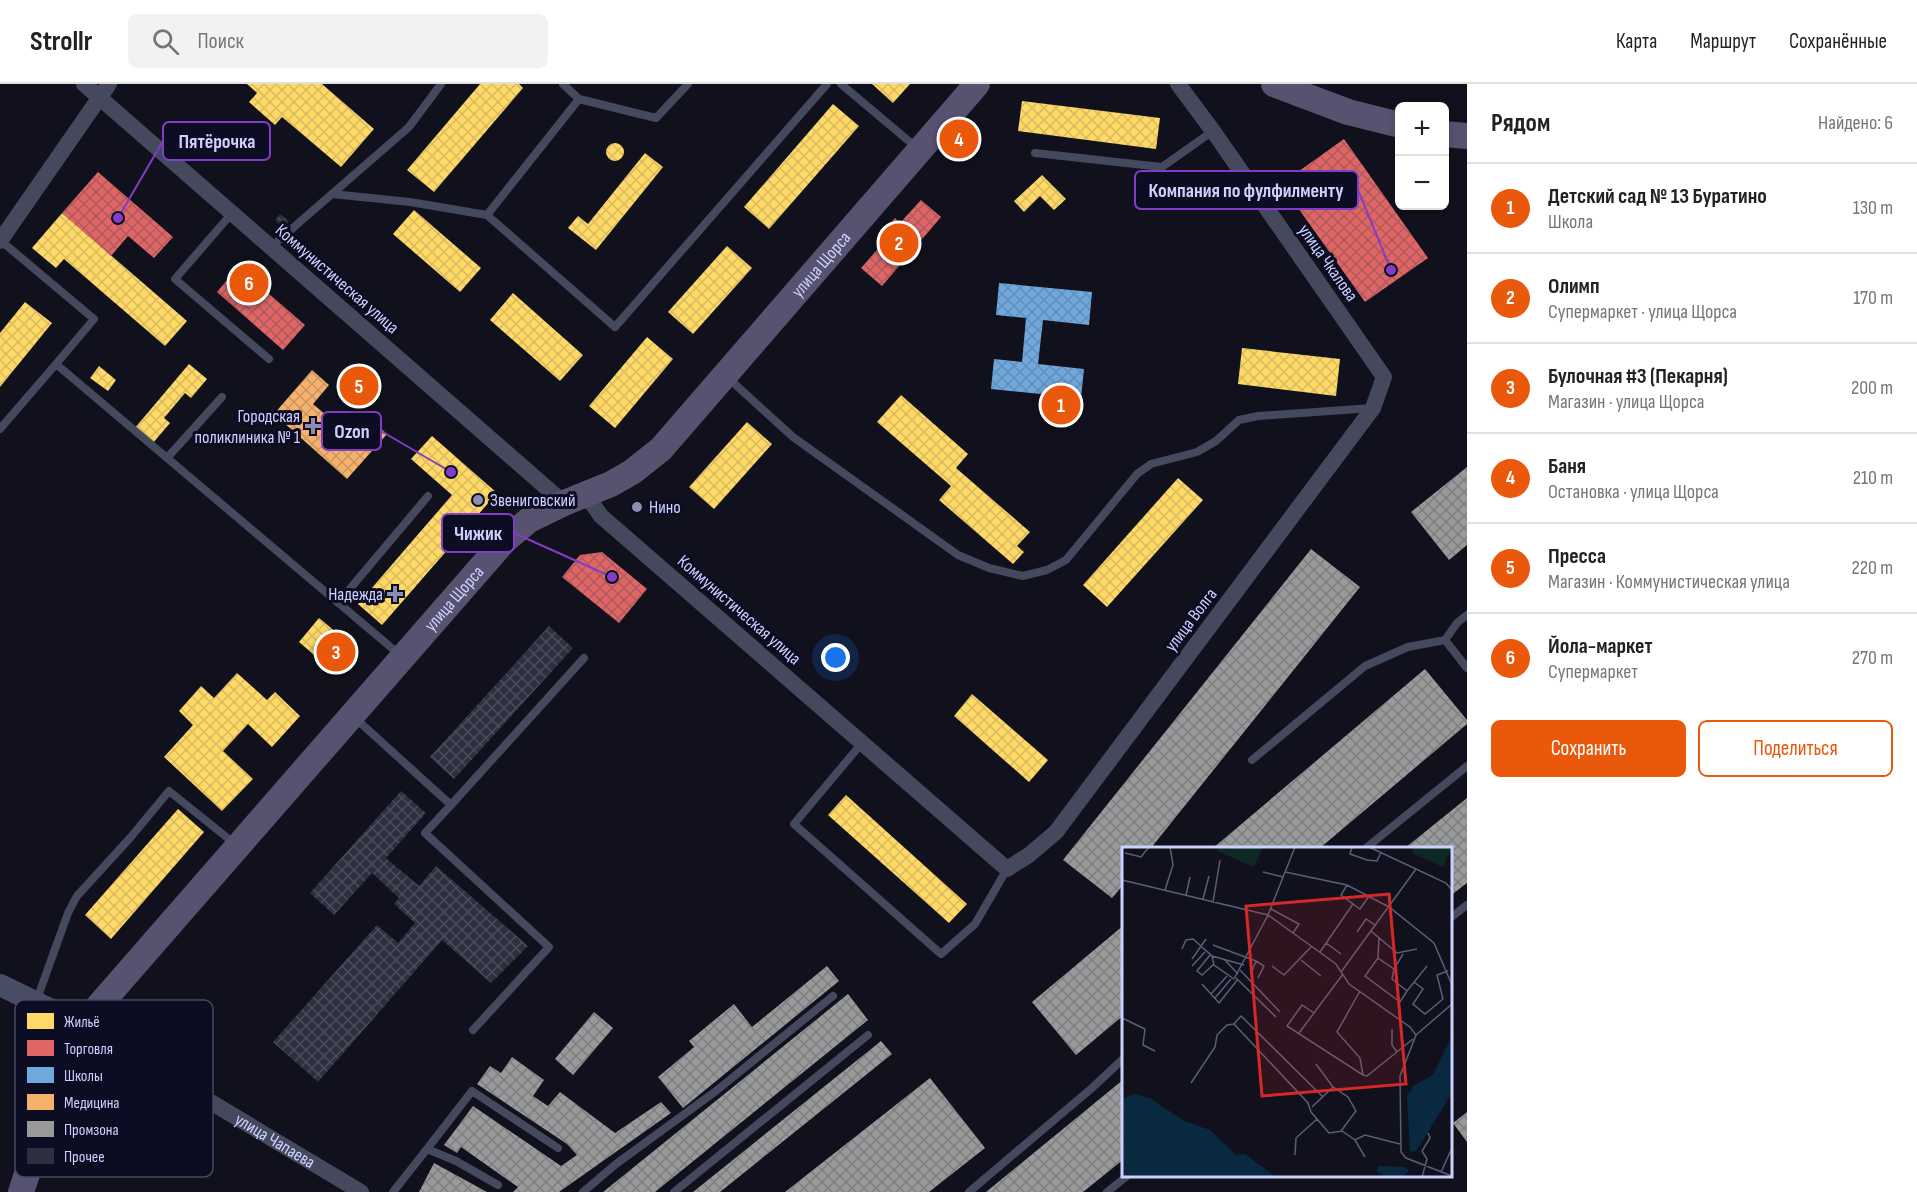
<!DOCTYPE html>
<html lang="ru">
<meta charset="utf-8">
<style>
body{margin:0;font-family:"Sofia Sans Condensed",sans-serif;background:#f2f2f2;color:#222}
.controls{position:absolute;right:18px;top:18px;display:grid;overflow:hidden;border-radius:9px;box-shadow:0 3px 9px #0003}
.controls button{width:54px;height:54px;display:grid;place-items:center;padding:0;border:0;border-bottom:2px solid #e0e0e0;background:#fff;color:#222;font:30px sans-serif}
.you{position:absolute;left:836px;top:574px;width:21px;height:21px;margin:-15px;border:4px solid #fff;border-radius:50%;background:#1a73e8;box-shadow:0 0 0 9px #1a73e833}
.badge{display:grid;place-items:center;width:39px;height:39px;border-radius:50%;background:#ea580c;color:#fff;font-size:20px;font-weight:700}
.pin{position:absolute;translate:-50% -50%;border:3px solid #fff;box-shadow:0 2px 6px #0006}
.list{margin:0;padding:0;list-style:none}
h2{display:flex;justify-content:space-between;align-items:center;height:78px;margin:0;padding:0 24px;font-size:26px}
h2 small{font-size:20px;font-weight:400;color:#767676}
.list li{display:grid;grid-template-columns:39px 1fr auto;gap:18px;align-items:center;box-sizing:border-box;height:90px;padding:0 24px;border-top:2px solid #e0e0e0}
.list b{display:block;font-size:22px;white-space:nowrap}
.list p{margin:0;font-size:20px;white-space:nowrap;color:#767676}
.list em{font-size:20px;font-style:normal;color:#767676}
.actions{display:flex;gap:12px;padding:18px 24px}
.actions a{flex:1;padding:14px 0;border:2px solid #ea580c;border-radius:9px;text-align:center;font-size:21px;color:#ea580c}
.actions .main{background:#ea580c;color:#fff}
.icon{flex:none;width:33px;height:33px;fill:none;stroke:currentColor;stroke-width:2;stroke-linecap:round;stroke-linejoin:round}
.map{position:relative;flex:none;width:1467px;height:1108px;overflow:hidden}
header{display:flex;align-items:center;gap:36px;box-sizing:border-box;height:84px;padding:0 30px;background:#fff;border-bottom:2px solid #e0e0e0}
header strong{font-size:28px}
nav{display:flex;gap:33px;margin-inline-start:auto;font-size:21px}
.search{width:420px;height:54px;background:#f2f2f2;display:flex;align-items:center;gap:15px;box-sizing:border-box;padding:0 21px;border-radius:9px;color:#767676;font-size:22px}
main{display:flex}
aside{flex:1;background:#fff}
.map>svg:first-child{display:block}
.homes{fill:url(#homes-cross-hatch)}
.shops{fill:url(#shops-cross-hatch)}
.schools{fill:url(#schools-cross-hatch)}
.health{fill:url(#health-cross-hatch)}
.industry{fill:url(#industry-cross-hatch)}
.building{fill:url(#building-cross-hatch)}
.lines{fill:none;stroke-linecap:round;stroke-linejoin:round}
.lane{stroke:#45495e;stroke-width:8}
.street{stroke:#45495e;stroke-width:16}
.secondary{stroke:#484c64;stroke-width:22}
.primary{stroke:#585271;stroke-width:26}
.poi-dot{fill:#8b8eb0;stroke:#0c0d22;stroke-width:2}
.labels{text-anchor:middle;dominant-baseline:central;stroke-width:6;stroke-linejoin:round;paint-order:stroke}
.street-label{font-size:18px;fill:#ccd1ff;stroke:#0c0d22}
.poi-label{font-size:18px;fill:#ccd1ff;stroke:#0c0d22;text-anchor:end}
.inset-road{fill:none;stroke:#5c5e77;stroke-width:1.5}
.view{fill:#d62828;fill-opacity:0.15;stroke:#d62828;stroke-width:3}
.inset-edge{fill:none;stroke:#ccd1ff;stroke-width:3}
.key{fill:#0c0d22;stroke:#464864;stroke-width:1.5}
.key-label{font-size:16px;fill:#ccd1ff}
.leader{fill:none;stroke:#833cc5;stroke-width:2}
.callout-dot{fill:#833cc5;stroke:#0c0d22;stroke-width:2}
.callout{fill:#0c0d22;stroke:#833cc5;stroke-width:2}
.callout-label{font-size:20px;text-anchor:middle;font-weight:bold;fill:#ccd1ff}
</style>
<header>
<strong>Strollr</strong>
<div class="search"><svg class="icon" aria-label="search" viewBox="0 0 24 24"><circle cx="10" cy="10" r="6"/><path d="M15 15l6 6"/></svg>Поиск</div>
<nav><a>Карта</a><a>Маршрут</a><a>Сохранённые</a></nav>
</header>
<main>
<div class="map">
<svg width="1467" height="1108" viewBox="0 0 1467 1108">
<defs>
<pattern id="homes-cross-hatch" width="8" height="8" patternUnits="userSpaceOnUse" patternTransform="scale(1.5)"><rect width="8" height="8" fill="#ffd966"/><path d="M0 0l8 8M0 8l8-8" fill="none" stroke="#d8ba61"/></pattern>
<pattern id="shops-cross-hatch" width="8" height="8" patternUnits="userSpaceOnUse" patternTransform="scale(1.5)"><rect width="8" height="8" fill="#e06666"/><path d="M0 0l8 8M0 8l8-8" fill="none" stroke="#af5a5e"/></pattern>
<pattern id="schools-cross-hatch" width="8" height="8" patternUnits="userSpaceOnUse" patternTransform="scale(1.5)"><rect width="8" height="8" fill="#6fa8dc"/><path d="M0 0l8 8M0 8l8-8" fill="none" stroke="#628eb8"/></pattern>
<pattern id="health-cross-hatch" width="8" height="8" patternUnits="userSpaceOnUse" patternTransform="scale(1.5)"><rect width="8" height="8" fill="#f6b26b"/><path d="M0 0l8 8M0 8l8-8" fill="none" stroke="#c89563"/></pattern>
<pattern id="industry-cross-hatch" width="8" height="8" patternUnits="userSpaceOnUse" patternTransform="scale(1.5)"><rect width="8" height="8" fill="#999"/><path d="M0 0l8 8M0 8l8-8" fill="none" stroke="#7d7e82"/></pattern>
<pattern id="building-cross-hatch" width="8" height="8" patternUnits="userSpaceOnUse" patternTransform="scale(1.5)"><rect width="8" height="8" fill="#2e2f3f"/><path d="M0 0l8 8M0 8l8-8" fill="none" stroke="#4b4c5c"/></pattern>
</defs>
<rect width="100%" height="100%" fill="#11111d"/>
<path class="homes" d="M247 0H322L374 45 341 83 282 33 275 41 249 18 257 9Z
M480 0H519L523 4 434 108 407 86Z
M872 0H910L893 19Z
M1022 17 1160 34 1156 65 1018 47Z
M833 20 859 42 769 145 744 123Z
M606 68a9 9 0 1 1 18 0a9 9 0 1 1-18 0Z
M645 69 663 83 596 166 568 144 578 132 588 140Z
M1042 91 1066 115 1054 126 1040 112 1024 128 1014 117Z
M414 126 481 184 460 208 393 150Z
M62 129 187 237 165 262 64 175 56 184 32 164Z
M727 162 752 184 693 250 668 228Z
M513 209 583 271 560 297 490 236Z
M25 218 52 239 0 303V249Z
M647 253 673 275 615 344 589 322Z
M1242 264 1340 275 1336 312 1238 300Z
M189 280 207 295 191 314 185 309 164 334 170 339 152 360 134 345Z
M99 282 116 296 108 307 90 294Z
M901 311 968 370 956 384 1030 448 1017 462 1024 468 1013 480 939 416 951 402 877 338Z
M747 338 772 360 714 425 689 403Z
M432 352 497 409 382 541 358 520 452 411 411 375Z
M1178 394 1203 416 1107 523 1083 501Z
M319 534 348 558 327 582 299 558Z
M237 589 267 616 275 608 300 632 272 663 248 640 223 667 253 695 222 727 164 673 193 641 179 627 201 602 214 614Z
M972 610 1048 676 1029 698 954 632Z
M846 711 967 820 949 839 828 731Z
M178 725 204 748 111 855 85 831Z"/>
<path class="shops" d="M1344 55 1428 174 1365 218 1281 100Z
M98 88 173 153 154 174 128 152 111 172 62 129Z
M921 116 941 133 882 202 861 184 881 161 876 157 895 134 900 139Z
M238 183 305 241 283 266 217 208Z
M602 468 647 505 619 539 562 493 580 471Z"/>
<path class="schools" d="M999 199 1092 208 1089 241 1043 236 1038 280 1084 285 1081 314 991 305 994 275 1022 278 1026 234 996 231Z"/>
<path class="health" d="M312 286 329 301 313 320 353 354 370 335 387 350 347 395 274 330Z"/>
<path class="industry" d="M1467 383V461L1449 476 1411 428Z
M1311 465 1360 503 1151 764H1124V800L1112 814 1063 776Z
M1425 585 1467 636V640L1320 764H1213Z
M1467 714V799L1450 812V764H1405Z
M1124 841V931L1076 971 1032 918Z
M827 882 839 897 683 1024 658 993 694 963 689 957 734 920 752 943Z
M848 910 868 936 655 1108H603Z
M594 928 613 944 573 991 555 975Z
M881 957 892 970 720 1108H693Z
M512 973 544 996 533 1012 548 1022 560 1008 615 1049 661 1018 671 1029 559 1108H513L518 1103 461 1063 457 1069 444 1061 473 1022 561 1082 577 1071 567 1060 477 1000 490 982 501 989Z
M930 994 985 1064 929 1108H785Z
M1124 995V1075L1083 1108H986Z
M1467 1028V1058L1453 1039Z
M434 1079 487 1108H419Z"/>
<path class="building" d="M280 130 289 137 283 144 275 136Z
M549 542 573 564 454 695 430 673Z
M401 707 426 729 386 774 419 802 436 782 528 862 491 899 442 856 318 998 273 958 377 841 398 859 415 839 394 820 399 814 372 789 334 831 310 809Z"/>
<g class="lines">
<path class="lane" d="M841 0 917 64
M579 15 656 34 688 0
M1035 69 1162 83 1213 47
M332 110 410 118 487 131 579 15 563 0
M232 129 175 195 269 275
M487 131 615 243 827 0
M0 156 94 235 56 280
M271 163 409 43 441 0
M727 293 793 353 958 471 989 484 1023 492 1047 486 1066 476 1137 390 1151 380 1197 368 1216 357 1239 336 1258 332 1372 324
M0 345 56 280 400 571
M167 374 222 313
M338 519 428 412
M1467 531 1457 539 1445 556 1467 584
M355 634 451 721 425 749 549 863 473 946
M862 659 794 740 941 870 975 840 1007 785
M1252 676 1365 582 1408 563 1445 556
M451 721 584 574
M1366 764 1467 682
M1450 834 1467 821
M36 918 68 829 77 812 130 754 169 707 235 760
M427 1065 472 1007 558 1064
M393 1108 427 1065 456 1077 498 1101
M583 1108 616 1080 716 1007 833 912
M674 1108 868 951
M969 1108 1092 1004 1124 974
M1107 1108 1127 1092"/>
<g class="street">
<path d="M84 0 564 419"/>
<path d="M0 157 109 0"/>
<path d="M586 411 601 432 1007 785 1029 771 1056 748 1373 324 1384 293 1213 47 1178 0"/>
<path id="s1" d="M82 941 361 1108"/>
</g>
<path class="secondary" d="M0 901 82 941"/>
<g class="primary">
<path d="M1274 0 1348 28 1400 41"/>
<path d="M1444 50 1467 52"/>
<path id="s2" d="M21 1108 63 981 82 941 504 457 529 436 564 419 611 400 632 388 661 365 977 0"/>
</g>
</g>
<g class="poi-dot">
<path d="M310 333h6v6h6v6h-6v6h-6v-6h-6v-6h6z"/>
<circle cx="478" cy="416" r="6"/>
<circle cx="637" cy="423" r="6"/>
<path d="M392 501h6v6h6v6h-6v6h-6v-6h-6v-6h6z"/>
</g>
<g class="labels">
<g class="street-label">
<text transform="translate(1328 179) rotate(55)">улица Чкалова</text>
<text stroke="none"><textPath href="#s2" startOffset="1248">улица Щорса</textPath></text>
<text transform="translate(337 195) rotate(41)">Коммунистическая улица</text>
<text stroke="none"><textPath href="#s2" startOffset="744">улица Щорса</textPath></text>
<text transform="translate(739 526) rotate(41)">Коммунистическая улица</text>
<text transform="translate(1191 536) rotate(-53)">улица Волга</text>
<text stroke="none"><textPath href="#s1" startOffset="225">улица Чапаева</textPath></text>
</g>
<g class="poi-label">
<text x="300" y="332">Городская<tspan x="300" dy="21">поликлиника № 1</tspan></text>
<text x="490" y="416" text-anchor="start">Звениговский</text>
<text x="649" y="423" text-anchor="start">Нино</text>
<text x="383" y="510">Надежда</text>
</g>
</g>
<g transform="translate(1122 763)">
<rect width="330" height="330" fill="#11111d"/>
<path d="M97 0H141L132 20 95 4Z" fill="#0e2824"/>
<path d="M293 0H330V1L321 20 290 6Z" fill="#0e2824"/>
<path d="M330 189V246L294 304 288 305 285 249 291 239 311 228ZM12 247 28 251 62 274 88 283 114 308 123 307 154 330H0V252ZM256 319 283 320 287 324 281 329 265 330 255 325Z" fill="#092940"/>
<path class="inset-road" d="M230 0 228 7 245 13 255 14 259 5M247 0 324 36 330 43M3 6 19 10 27 0M141 25 161 30M163 25 225 38 267 60 312 96 330 138M0 33 146 68 214 117 227 137 288 180 294 188 278 229 279 305 284 311 330 329M43 43 51 18 48 0M64 48 68 30M81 52 87 29M91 55 98 13M231 57 238 62 247 49M149 62 177 77 171 86M146 68 173 0M249 84 275 106 295 102M235 85 244 72 253 78M257 91 256 111 272 122 281 107M204 96 219 107M91 98 134 114 130 124M60 102 64 93 71 92 90 109 92 118 112 132 146 68M198 105 231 57 219 48 225 38M88 108 75 124 80 128 92 117M90 109 122 118M256 111 243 129 278 155 285 144M70 112 84 92M102 112 116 127M179 113 199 129M134 114 142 119 136 131M70 119 83 105M150 119 162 128 189 100M272 122 270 132 285 144 305 119M118 123 158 165M219 125 294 22M114 131 154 170M292 135 301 142 291 157 303 167 321 152 315 128 326 124M80 137 97 156M238 144 215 185 238 211 241 228M89 147 105 129M93 151 109 132M97 156 116 132M192 166 180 158 165 179 241 228 245 229 291 192M0 171 23 182 21 198 33 204M112 177 119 169 201 250M270 182V198L275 205M177 186 221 127M294 188 330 157M194 217 211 240M69 236 93 200 95 188 105 178 112 177 186 256 189 265 207 286 220 284 233 293 243 288 278 297M190 260 211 240 226 250 234 264 219 284M233 293 243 310M173 308 174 291 195 272M319 325 330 301M300 330 305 312 300 304 308 291 306 286"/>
<path class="view" d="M267 47 284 237 140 249 124 59Z"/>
<rect width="330" height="330" class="inset-edge"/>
</g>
<rect x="15" y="916" width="198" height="177" rx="9" class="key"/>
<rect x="27" y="929" width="27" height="16" fill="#ffd966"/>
<rect x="27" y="956" width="27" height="16" fill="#e06666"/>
<rect x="27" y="983" width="27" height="16" fill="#6fa8dc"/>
<rect x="27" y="1010" width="27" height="16" fill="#f6b26b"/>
<rect x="27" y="1037" width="27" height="16" fill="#999"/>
<rect x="27" y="1064" width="27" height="16" fill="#2e2f3f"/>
<g class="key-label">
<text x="64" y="943">Жильё</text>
<text x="64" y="970">Торговля</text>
<text x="64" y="997">Школы</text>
<text x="64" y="1024">Медицина</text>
<text x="64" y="1051">Промзона</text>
<text x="64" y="1078">Прочее</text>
</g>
<path class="leader" d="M118 134L163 57M1391 186L1358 106M451 388L381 347M612 493L514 449"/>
<g class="callout-dot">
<circle cx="118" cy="134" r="6"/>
<circle cx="1391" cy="186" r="6"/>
<circle cx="451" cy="388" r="6"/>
<circle cx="612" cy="493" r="6"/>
</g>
<g class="callout">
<rect x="163" y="38" width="107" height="38" rx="6"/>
<rect x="1135" y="87" width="223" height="38" rx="6"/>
<rect x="322" y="328" width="59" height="38" rx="6"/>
<rect x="442" y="430" width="72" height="38" rx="6"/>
</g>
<g class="callout-label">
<text x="217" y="64">Пятёрочка</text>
<text x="1246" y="113">Компания по фулфилменту</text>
<text x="352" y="354">Ozon</text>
<text x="478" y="456">Чижик</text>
</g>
</svg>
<div class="controls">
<button>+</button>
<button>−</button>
</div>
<div class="you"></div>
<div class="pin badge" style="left:1061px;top:321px">1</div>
<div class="pin badge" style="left:899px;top:159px">2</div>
<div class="pin badge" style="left:336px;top:568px">3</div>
<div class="pin badge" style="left:959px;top:55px">4</div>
<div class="pin badge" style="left:359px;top:302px">5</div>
<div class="pin badge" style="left:249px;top:199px">6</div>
</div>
<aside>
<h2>Рядом<small>Найдено: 6</small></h2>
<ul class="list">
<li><span class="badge">1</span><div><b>Детский сад № 13 Буратино</b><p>Школа</p></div><em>130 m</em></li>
<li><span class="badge">2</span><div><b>Олимп</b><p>Супермаркет · улица Щорса</p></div><em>170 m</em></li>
<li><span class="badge">3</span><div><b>Булочная #3 (Пекарня)</b><p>Магазин · улица Щорса</p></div><em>200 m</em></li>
<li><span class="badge">4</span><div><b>Баня</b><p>Остановка · улица Щорса</p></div><em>210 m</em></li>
<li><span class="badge">5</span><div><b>Пресса</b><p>Магазин · Коммунистическая улица</p></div><em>220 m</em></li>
<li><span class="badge">6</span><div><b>Йола-маркет</b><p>Супермаркет</p></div><em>270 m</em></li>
</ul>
<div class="actions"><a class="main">Сохранить</a><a>Поделиться</a></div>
</aside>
</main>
